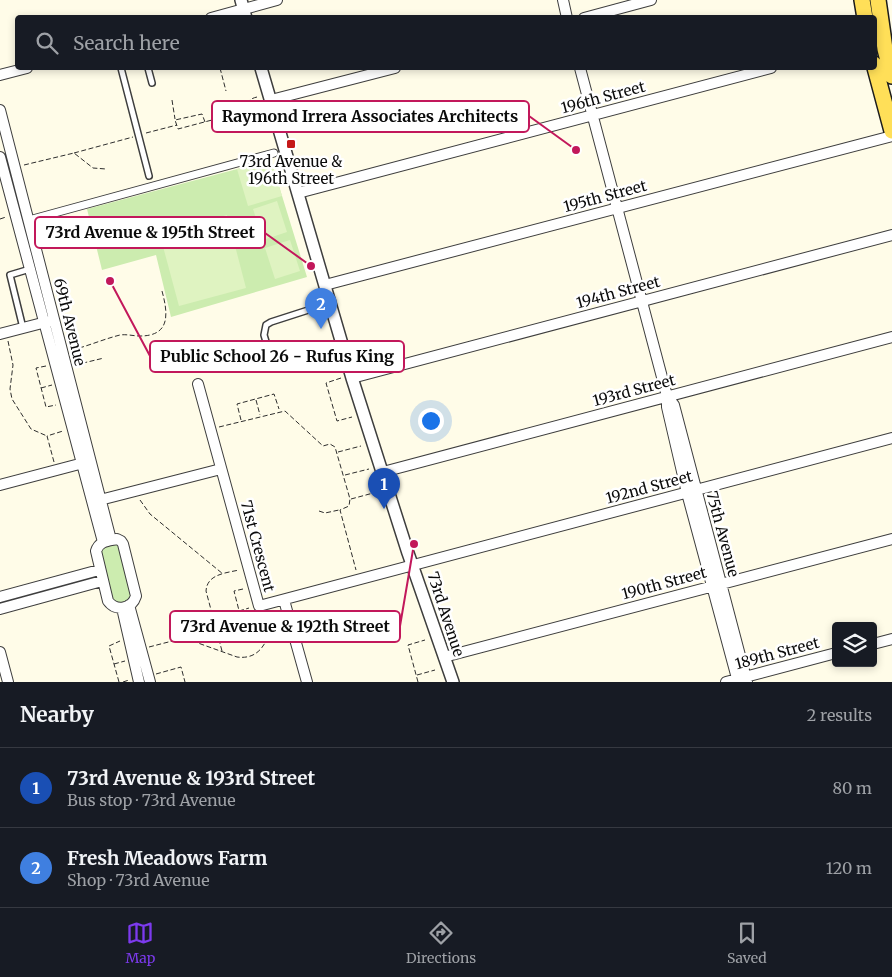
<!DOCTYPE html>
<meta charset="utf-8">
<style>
body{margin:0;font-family:Merriweather,serif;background:#20242c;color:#f1f3f6}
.controls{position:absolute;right:15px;bottom:15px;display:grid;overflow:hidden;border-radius:5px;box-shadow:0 2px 8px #0003}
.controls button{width:45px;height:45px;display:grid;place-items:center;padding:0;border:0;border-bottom:1px solid #363941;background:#171b24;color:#f1f3f6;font:25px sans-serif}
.you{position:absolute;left:430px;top:420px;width:18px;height:18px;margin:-12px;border:4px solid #fff;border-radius:50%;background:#1a73e8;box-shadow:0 0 0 8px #1a73e833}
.badge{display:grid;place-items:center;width:32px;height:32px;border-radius:50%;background:#7c3aed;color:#fff;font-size:16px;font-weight:700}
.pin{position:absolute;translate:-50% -41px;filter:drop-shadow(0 1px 2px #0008)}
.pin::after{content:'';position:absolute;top:26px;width:18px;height:15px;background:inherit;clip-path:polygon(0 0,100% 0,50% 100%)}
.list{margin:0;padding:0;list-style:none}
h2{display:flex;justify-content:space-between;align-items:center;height:65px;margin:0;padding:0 20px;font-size:21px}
h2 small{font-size:16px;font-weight:400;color:#9ea1a6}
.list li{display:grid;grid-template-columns:32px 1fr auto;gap:15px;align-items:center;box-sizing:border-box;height:80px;padding:0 20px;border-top:1px solid #363941}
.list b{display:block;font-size:19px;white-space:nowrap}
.list p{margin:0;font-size:16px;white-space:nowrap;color:#9ea1a6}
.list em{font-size:16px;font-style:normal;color:#9ea1a6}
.icon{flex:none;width:28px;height:28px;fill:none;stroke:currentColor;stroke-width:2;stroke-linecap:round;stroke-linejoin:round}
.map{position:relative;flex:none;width:892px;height:682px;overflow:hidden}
.search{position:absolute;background:#171b24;box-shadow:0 2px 8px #0003;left:15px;right:15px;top:15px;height:55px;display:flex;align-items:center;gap:12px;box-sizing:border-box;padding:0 18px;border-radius:5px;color:#9ea1a6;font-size:19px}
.sheet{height:225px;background:#171b24}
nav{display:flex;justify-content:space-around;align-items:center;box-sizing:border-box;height:70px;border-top:1px solid #363941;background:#171b24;font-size:14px;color:#9ea1a6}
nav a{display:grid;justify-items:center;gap:2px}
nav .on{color:#7c3aed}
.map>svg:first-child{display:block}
.green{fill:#ccecaf}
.pitch{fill:#dff3c1}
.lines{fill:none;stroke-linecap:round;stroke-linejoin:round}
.service-casing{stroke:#3e3e3e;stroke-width:8}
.pedestrian-casing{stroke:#3e3e3e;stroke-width:9}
.minor-casing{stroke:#3e3e3e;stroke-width:12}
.tertiary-casing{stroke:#3e3e3e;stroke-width:14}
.primary-casing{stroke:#1c1c1c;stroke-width:18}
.path{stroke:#2d2d2d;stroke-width:1;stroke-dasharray:5 2.5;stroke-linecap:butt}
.service{stroke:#fff;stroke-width:5}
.pedestrian{stroke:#fff;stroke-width:7}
.minor{stroke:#fff;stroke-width:10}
.tertiary{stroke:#fff;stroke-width:11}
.primary{stroke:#ffdf58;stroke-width:15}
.poi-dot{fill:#c51818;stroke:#fff;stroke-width:2}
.labels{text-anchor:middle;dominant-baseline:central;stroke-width:5;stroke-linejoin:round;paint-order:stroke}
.street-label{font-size:15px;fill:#0b0b0b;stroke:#fff}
.poi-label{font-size:15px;fill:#0b0b0b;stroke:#fff}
.leader{fill:none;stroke:#c2185b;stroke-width:2}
.callout-dot{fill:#c2185b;stroke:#fff;stroke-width:2}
.callout{fill:#fff;stroke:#c2185b;stroke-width:2}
.callout-label{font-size:16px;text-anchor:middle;font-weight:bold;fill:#0b0b0b}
</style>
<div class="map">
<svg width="892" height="682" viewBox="0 0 892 682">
<rect width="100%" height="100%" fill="#fffce8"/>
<path class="green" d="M271 160 307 277 171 317 156 255 102 270 87 209Z
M112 543 119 545 132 594 129 601 118 604 111 600 99 555 103 546Z"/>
<path class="pitch" d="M271 160 282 196 248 206 237 169Z
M277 201 287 232 263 240 253 209Z
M227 215 246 288 179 306 161 239 166 231Z
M290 240 300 271 275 279 265 248Z"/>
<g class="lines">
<g class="service-casing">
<path id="service" d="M121 68 149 176
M148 68 152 83
M330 303 271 322 266 325 264 335 271 358 279 362 343 348
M23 328 10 275 30 269
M259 606 265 629 273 633 292 628"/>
</g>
<g class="pedestrian-casing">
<path id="pedestrian" d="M29 220 274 153"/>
</g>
<g class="minor-casing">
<path id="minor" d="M563 0 567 18
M211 18 277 0
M584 18 651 0
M580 68 667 396V407L687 493 738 682
M0 75 27 68
M271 100 395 68
M0 110 111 540
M0 157 103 542
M298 193 771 68
M325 285 892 136
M0 334 50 321
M352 378 892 235
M198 384 259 606 892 438
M667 396 674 405 747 682
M383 472 892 337
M0 485 87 462
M96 501 221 469
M117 539 121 541 123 544 136 596C132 609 116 612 108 601L96 551C99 541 108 541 117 539Z
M0 597 99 570
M284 600 307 682
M129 605 150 682
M122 608 139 682
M0 609 102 581
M873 644 892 639
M0 652 8 682
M444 657 892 539
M726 682 836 653"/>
</g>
<g class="tertiary-casing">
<path id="tertiary" d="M241 0 246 18
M261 68 352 378 408 553 453 682"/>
</g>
<g class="primary-casing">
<path id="primary" d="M862 0 865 18
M878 0 885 49 892 76
M874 64 892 131"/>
</g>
<path class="path" d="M170 68H173
M220 68 226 91
M257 97C248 99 246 104 243 112 250 118 255 121 264 118
M172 100 175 119
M237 109 243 112 239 118 216 123 212 120 216 115Z
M205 122 202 114 175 120 178 129 212 120
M146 133 177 125
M74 153 133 137
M24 165 74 153 93 168 106 169
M0 219 6 217
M8 341 13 365 10 389 12 399 31 429 47 436
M72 350C88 346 104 339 120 335 127 334 133 336 140 336 171 336 168 313 162 291
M75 365 104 358
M46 366 36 368 46 407 56 405
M341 378 326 383 337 421 352 417
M41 388 52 385
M256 400 260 415
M241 420 237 404 274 394 279 409
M219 427 285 411 323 446 330 444 335 447 350 499 349 506 340 510 356 570
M338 452 361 446
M54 462 47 436 63 431
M345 475 369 469
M351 499 377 492
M140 500 150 514 223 574
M319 511 325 513 339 510
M243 589 234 591 244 630 257 627
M239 611 249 608
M149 647 184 638 237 657C252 659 261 652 267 639
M222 651 206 591C207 574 226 573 239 570
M114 664 125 661
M156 674 181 667 185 682
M417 675 435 670
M119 682 109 646 120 641
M123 682 129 680
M418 682 408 645 425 640"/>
<use href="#service" class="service"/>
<use href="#pedestrian" class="pedestrian"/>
<use href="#minor" class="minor"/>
<use href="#tertiary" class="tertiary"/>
<use href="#primary" class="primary"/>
</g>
<rect class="poi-dot" x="286" y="139" width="10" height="10" rx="2.5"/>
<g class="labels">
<g class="street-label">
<text transform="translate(603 97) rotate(-15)">196th Street</text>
<text transform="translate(605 196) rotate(-15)">195th Street</text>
<text transform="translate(618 292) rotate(-15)">194th Street</text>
<text transform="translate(70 322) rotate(76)">69th Avenue</text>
<text transform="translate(634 390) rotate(-15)">193rd Street</text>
<text transform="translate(649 487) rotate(-15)">192nd Street</text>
<text transform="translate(723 534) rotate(75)">75th Avenue</text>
<text transform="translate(258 546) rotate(75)">71st Crescent</text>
<text transform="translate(664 583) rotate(-15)">190th Street</text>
<text transform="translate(446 614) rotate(72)">73rd Avenue</text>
<text transform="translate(777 653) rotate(-15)">189th Street</text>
</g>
<g class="poi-label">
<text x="291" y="161">73rd Avenue &amp;<tspan x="291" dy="17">196th Street</tspan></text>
</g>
</g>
<path class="leader" d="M576 150L529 116M311 266L265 233M110 281L150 356M414 544L400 626"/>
<g class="callout-dot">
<circle cx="576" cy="150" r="5"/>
<circle cx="311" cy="266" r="5"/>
<circle cx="110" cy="281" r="5"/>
<circle cx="414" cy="544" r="5"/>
</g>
<g class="callout">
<rect x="212" y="101" width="317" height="31" rx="5"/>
<rect x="35" y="217" width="230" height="31" rx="5"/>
<rect x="150" y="341" width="254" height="31" rx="5"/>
<rect x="170" y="611" width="230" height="31" rx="5"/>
</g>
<g class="callout-label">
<text x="370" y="122">Raymond Irrera Associates Architects</text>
<text x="150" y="238">73rd Avenue &amp; 195th Street</text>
<text x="277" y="362">Public School 26 - Rufus King</text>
<text x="285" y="632">73rd Avenue &amp; 192th Street</text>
</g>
</svg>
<div class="controls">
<button><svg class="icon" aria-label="layers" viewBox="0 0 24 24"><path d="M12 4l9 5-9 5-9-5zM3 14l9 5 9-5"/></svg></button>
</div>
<div class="you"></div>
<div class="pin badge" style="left:384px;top:509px;background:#1a4fb4">1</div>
<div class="pin badge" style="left:321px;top:329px;background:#3f7fe0">2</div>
<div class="search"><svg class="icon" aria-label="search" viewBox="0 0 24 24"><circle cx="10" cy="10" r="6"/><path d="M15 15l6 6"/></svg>Search here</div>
</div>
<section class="sheet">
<h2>Nearby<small>2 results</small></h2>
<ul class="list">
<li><span class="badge" style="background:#1a4fb4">1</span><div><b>73rd Avenue &amp; 193rd Street</b><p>Bus stop · 73rd Avenue</p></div><em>80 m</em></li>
<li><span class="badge" style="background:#3f7fe0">2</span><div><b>Fresh Meadows Farm</b><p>Shop · 73rd Avenue</p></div><em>120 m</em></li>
</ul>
</section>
<nav>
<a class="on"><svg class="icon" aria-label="map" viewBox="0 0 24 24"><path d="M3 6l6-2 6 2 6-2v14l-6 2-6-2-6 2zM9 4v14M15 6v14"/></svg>Map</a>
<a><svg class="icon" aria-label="directions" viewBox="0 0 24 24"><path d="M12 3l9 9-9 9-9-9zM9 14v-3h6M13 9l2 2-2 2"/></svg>Directions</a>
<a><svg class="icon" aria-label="saved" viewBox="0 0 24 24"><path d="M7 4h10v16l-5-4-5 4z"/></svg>Saved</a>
</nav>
